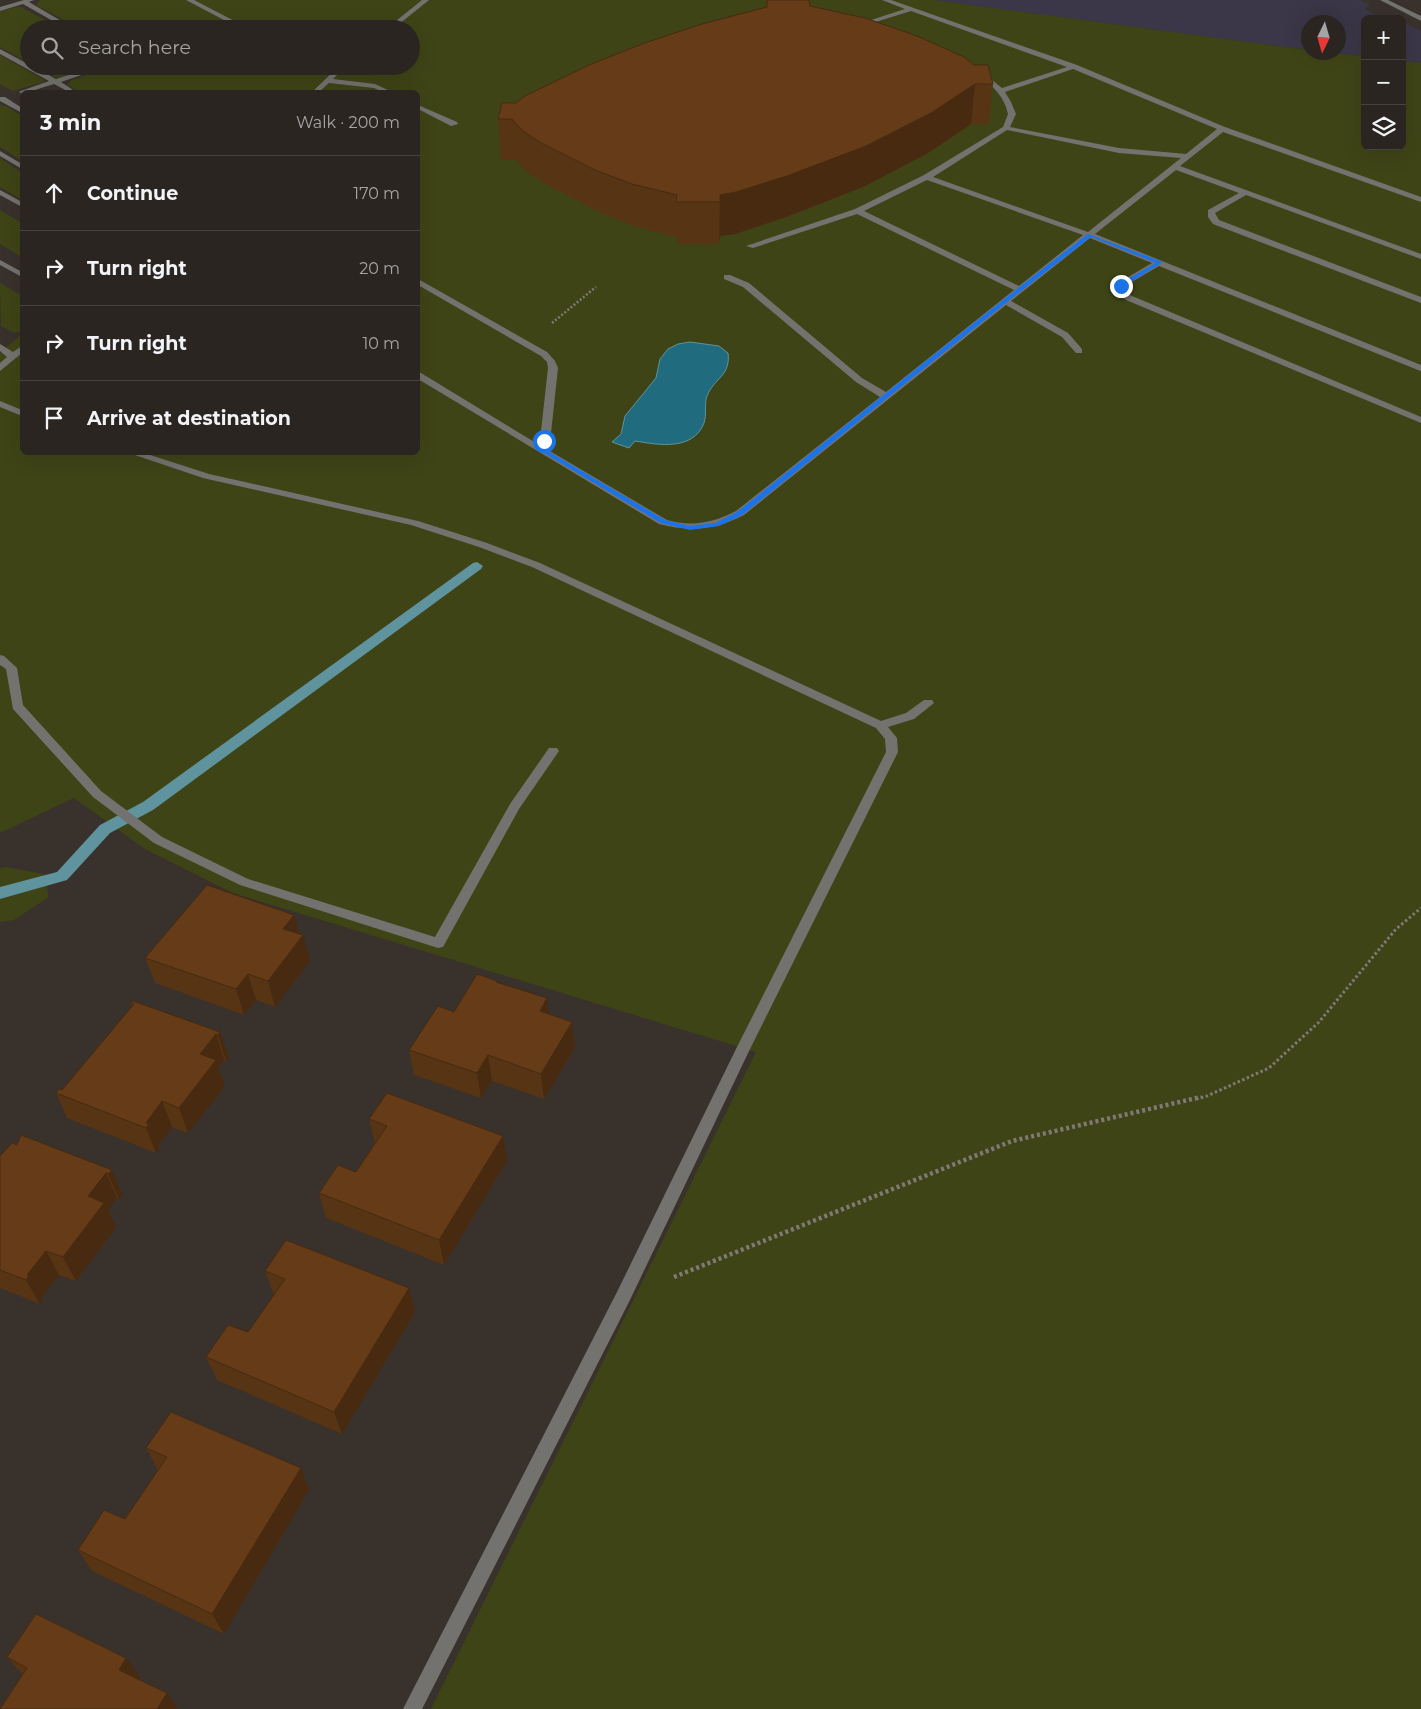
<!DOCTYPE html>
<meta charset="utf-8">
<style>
body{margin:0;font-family:Montserrat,sans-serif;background:#36312e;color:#f1f3f6}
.controls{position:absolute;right:15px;top:15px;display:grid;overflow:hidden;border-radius:8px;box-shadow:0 5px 20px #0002}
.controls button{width:45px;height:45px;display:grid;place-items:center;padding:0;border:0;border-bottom:1px solid #46423f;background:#2a2521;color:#f1f3f6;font:25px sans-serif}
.compass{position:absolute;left:1301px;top:15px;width:45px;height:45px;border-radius:50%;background:#2a2521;box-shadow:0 5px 20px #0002;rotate:185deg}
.stop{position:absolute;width:15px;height:15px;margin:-11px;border:4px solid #1a73e8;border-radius:50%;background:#fff}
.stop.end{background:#1a73e8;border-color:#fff;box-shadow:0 1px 5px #0008}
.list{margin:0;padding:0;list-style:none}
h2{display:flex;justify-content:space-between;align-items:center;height:65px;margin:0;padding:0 20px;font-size:21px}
h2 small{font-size:16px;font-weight:400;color:#a5a5a5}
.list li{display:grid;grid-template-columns:32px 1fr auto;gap:15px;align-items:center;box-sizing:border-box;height:75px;padding:0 20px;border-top:1px solid #46423f}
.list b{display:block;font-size:19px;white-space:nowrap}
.list em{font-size:16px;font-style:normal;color:#a5a5a5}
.icon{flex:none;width:28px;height:28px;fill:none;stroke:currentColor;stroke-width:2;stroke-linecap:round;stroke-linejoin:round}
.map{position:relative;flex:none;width:1421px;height:1709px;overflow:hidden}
.search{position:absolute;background:#2a2521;box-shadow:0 5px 20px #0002;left:20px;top:20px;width:400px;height:55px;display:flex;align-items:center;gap:12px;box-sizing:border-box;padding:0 18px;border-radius:28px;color:#a5a5a5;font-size:19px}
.panel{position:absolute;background:#2a2521;box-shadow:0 5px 20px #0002;left:20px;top:90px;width:400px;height:365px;border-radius:8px}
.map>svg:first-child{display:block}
.commercial{fill:#3c3748}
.green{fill:#3f4417}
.water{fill:#206b7d;stroke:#5f939e}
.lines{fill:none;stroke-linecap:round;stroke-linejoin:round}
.stream{fill:#5f939e;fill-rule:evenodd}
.path-far2{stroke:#807a76;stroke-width:2.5;stroke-dasharray:2 2;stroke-linecap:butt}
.path-far1{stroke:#807a76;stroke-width:3;stroke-dasharray:2.5 2.5;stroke-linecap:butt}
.path{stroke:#807a76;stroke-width:4.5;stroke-dasharray:3 3;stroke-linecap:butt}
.minor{fill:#74726f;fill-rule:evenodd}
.wall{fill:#573414}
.shaded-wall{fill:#472a10}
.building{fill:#653c17;stroke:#472a10}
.route{fill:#1a73e8}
</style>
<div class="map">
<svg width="1421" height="1709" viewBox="0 0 1421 1709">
<rect width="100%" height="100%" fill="#38312c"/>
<path class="commercial" d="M932 0H1360L1370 5 1365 9 1382 19H1365V56L1332 53 1338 52V22H1308V50Z
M1402 21 1421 31V63L1402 61Z"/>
<path class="green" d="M40 0H933L1308 50V52L1332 53 1365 56V146H1402V61L1421 63V1709H431L756 1052 233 893 145 849 74 798 0 833V353L22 334V452H418V92H80L67 85 71 80 116 66H300L304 68 312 66H411V29H235L220 21 212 29H80L36 5Z
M16 7H21L62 29H29V63L0 47V11Z
M0 55 45 80 44 82 13 91 0 84Z
M35 66H95L59 78 55 77Z
M0 105 6 106 22 116V161L0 147Z
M0 158 22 173V200L0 187Z
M0 210 22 223V257L0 244Z
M0 283 22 296V332H13L1 326Z
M6 867 44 874 49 897 14 920 0 922V868Z"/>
<path class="water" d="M690 342 719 346 728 353C731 376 714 378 707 396 704 404 707 414 704 423 693 451 659 445 635 441L629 448 612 442 621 434 625 416 656 378 660 359 668 349 678 344Z"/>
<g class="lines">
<path class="stream" d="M477 562 483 566 481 569 153 810 110 833 67 880 0 899V887L57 872 100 825 143 802 473 563Z"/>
<path class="path-far2" d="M552 323 596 287"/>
<path class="path-far1" d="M1196 1099 1207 1096 1269 1068 1319 1022 1396 929 1421 908"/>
<path class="path" d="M674 1277 1012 1141 1201 1097"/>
<path class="minor" d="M24 0H34L29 2 75 29H67L23 4 0 11V7Z
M186 0H194L250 29H241Z
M422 0H429L393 29H386Z
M882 0H891L1077 65 1225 127 1421 197V202L1223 132 1180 166 1421 254V259L1246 195 1215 213 1219 220 1421 297V303L1213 224 1208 217V210L1239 193 1176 170 1095 234 1421 365V371L1418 370 1159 266 1125 286V291L1132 296 1421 417V423L1126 300 1117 292 1118 283 1152 263 1090 238 1011 301 1068 333 1082 349V353H1076L1062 337 1006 305 744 515C715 530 690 532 659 524L418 379V372L421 373 536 443 540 440 548 368 547 362 541 356 418 285V279L547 352 555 361 558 368 551 433 549 441 543 447 667 520C692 527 713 523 736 511L880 397 856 382 743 287 724 279V275H730L749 283 862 378 886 392 1014 290 857 214 753 248 746 246 855 209 924 175 1003 127 1008 114C1004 96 993 86 979 75V73H983L1002 88 1067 67 911 11 869 24 868 26 872 31 867 32 861 26 865 22 905 9ZM1073 69 1217 129 1186 154 1119 148 1010 127 1016 114 1011 102 1005 92ZM1007 130 1119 153 1181 158 1088 232 933 177ZM927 180 1083 235 1019 286 864 211Z
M1380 0H1388L1421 16V21Z
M0 49 56 79 97 66H108L61 82 76 92H69L54 84 22 94 19 92 21 91 49 81 0 54Z
M339 66H346L333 79 375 84 392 92H383L374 88 329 83 319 92H312Z
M0 97H5L22 108V113L0 101Z
M418 105 457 122 458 124 451 126 418 109Z
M0 151 22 164V169L0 156Z
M0 190 22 202V207L0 195Z
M0 260 22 272V277L0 265Z
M0 344 13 352 22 346V353L0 371V363L7 357 0 351Z
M0 401 22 410V416L0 407Z
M126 452H141L209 474 418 521 487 543 540 563 881 721 906 713 924 700H932L934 703 914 719 888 727 897 738 898 752 750 1049 629 1302 422 1709H403L617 1292 736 1049 886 752 885 739 876 728 532 567 479 547 411 525 203 478Z
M0 655 4 656 17 668 23 705 101 791 162 837 248 879 435 937 510 804 549 748H557L559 751 519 809 443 947 438 948 240 885 154 843 93 797 13 709 6 669 0 665Z"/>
</g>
<path class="wall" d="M810 6 993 84 989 124H971L928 153 863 187 786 217 735 234 720 236 719 244H677V237L634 226 597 211 544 183 526 171 516 160H501L498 119 516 103Z
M299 934 303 935 310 961 275 1007 256 1000 244 1015 155 983 145 958Z
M497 983 549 1014 572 1022 575 1047 544 1099 492 1081 481 1098 414 1075 409 1050 454 1012Z
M130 1003 220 1032 229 1058 226 1061 224 1060 218 1068 225 1086 188 1133 172 1127 158 1146 159 1149 156 1153 67 1118 56 1093 62 1090 132 1007Z
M369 1119 503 1136 507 1161 444 1265 326 1218 319 1193 356 1172 375 1143Z
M17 1145 112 1170 123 1195 119 1199 117 1198 108 1210 116 1227 76 1281 59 1275 41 1298 43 1300 40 1304 0 1288V1156Z
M265 1271 409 1288 415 1312 342 1434 217 1380 206 1357 248 1332 274 1295Z
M146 1448 301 1468 309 1490 224 1634 92 1571 78 1550 125 1519 158 1470Z
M7 1657 140 1677 139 1679 23 1675Z"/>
<path class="shaded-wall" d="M975 84 971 124 928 153 863 187 786 217 735 234 720 236 719 244 720 195Z
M294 915 301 938 303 935 310 961 275 1007 268 981 283 929Z
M248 974 256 1000 244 1015 236 989Z
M547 998 550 1023 540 1011Z
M572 1022 575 1047 544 1099 541 1074Z
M220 1032 229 1058 226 1061 218 1035Z
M216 1034 224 1060 218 1068 225 1086 188 1133 179 1108 200 1054Z
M488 1055 492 1081 481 1098 477 1073Z
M162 1101 172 1127 158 1146 159 1149 156 1153 146 1128V1123Z
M503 1136 507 1161 444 1265 439 1240Z
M112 1170 123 1195 119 1199 108 1174Z
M106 1173 117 1198 108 1210 116 1227 76 1281 63 1257 88 1196Z
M46 1251 59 1275 41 1298 43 1300 40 1304 26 1280 27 1275Z
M409 1288 415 1312 342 1434 334 1412Z
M301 1468 309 1490 224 1634 212 1614Z
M126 1658 140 1677 133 1689 119 1670Z
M167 1693 178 1709H157Z"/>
<path class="building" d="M767 0H809L810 6 865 18 917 36 964 57 974 65H988L993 84H975L931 113 866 146 787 176 736 192 720 195V202H676L677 195 632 184 595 170 541 143 523 131 512 119H498L502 103H516L525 96 589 65 642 44 702 24 767 7Z
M207 885 294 915 283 929 303 935 268 981 248 974 236 989 145 958Z
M477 974 497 981 496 982 547 998 540 1011 572 1022 541 1074 488 1055 477 1073 409 1050 438 1006 454 1012Z
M133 1001 220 1032 218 1035 216 1034 200 1054 216 1060 179 1108 162 1101 146 1123 149 1124 146 1128 56 1093 59 1089 62 1090 134 1004 130 1003Z
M387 1093 503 1136 439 1240 319 1193 338 1165 356 1172 387 1126 369 1119Z
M21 1135 112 1170 108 1174 106 1173 88 1196 104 1203 63 1257 46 1251 27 1275 29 1276 26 1280 0 1270V1156L12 1143 17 1145Z
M286 1240 409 1288 334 1412 206 1357 228 1325 248 1332 285 1279 265 1271Z
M171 1412 301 1468 212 1614 78 1550 104 1510 125 1519 167 1457 146 1448Z
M36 1614 126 1658 119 1670 167 1693 157 1709H0L27 1668 7 1657Z"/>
<path class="route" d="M1088 234 1163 262 1123 287H1119V284L1156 263 1091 237C973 327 859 422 742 515L719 526 690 530 661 523 534 447 542 439H547V442L541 447 665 520 690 526 715 523 737 512C855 419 970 324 1088 234Z"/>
</svg>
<div class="controls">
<button>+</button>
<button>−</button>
<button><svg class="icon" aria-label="layers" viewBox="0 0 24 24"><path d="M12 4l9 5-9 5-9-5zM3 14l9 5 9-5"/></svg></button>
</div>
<svg class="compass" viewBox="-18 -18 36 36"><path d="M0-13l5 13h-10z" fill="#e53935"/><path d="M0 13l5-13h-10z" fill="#a5a5a5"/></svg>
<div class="stop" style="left:544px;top:441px"></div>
<div class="stop end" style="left:1121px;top:286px"></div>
<div class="search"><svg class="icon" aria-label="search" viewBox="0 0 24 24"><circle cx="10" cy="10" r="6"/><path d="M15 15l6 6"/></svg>Search here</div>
<section class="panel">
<h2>3 min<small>Walk · 200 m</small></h2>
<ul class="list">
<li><svg class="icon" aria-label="ahead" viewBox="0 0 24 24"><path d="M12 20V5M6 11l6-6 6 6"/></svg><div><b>Continue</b></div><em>170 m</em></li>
<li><svg class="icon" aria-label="right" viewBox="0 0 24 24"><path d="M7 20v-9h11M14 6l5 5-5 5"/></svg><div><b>Turn right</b></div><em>20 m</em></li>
<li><svg class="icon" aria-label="right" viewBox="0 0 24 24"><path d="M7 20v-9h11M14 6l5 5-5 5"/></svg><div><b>Turn right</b></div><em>10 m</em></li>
<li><svg class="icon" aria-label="arrive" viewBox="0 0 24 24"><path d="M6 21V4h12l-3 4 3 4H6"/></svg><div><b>Arrive at destination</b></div></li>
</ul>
</section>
</div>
